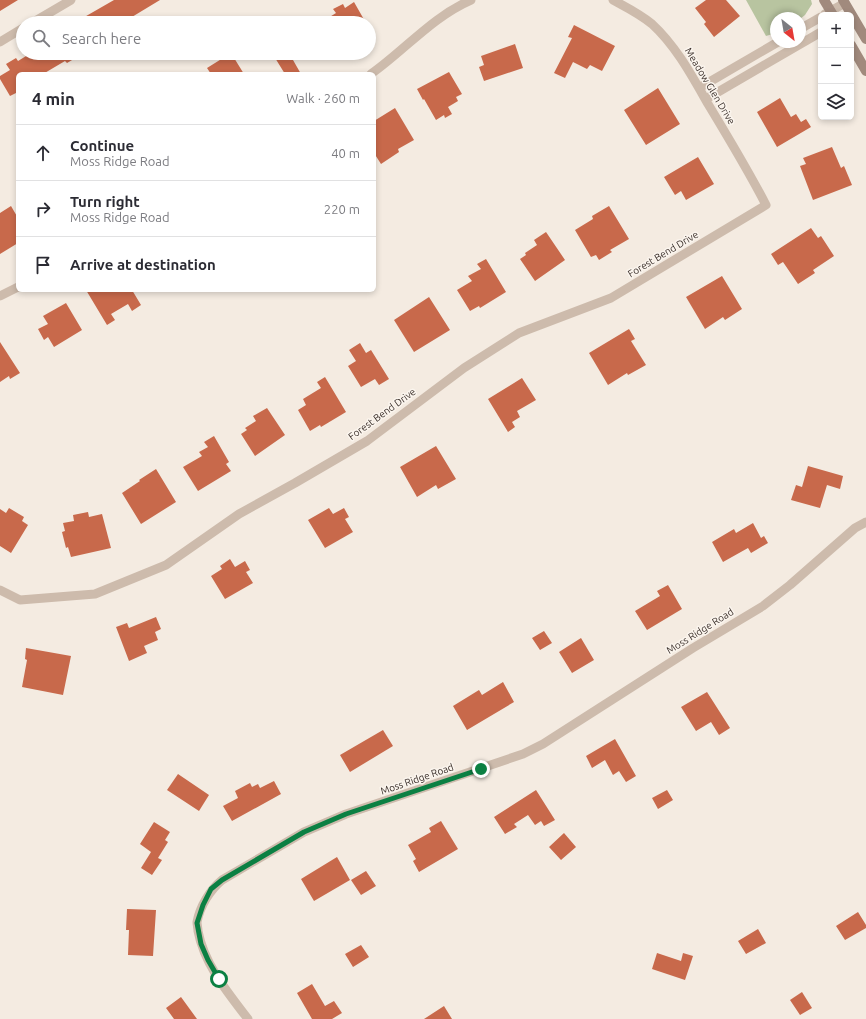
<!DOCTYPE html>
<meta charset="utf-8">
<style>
body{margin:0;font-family:Ubuntu,sans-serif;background:#f7f7f7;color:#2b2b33}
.controls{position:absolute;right:12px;top:12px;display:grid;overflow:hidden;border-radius:6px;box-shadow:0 2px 6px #0003}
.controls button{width:36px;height:36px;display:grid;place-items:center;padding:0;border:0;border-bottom:1px solid #e1e1e2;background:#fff;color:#2b2b33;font:20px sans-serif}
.compass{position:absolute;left:770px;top:12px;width:36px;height:36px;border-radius:50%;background:#fff;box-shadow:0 2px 6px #0003;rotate:149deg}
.stop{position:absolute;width:12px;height:12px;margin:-9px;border:3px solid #0b8043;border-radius:50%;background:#fff}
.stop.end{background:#0b8043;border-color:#fff;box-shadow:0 1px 4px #0008}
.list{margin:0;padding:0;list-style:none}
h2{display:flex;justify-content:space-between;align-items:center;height:52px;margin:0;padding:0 16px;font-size:17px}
h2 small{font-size:13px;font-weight:400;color:#7c7c81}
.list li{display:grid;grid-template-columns:26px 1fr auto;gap:12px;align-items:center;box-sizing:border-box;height:56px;padding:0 16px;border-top:1px solid #e1e1e2}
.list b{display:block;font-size:15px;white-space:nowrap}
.list p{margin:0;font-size:13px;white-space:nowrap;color:#7c7c81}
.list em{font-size:13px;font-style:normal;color:#7c7c81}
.icon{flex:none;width:22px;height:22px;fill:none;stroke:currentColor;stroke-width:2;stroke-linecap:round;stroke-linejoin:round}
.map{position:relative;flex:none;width:866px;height:1019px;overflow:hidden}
.search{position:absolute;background:#fff;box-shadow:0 2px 6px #0003;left:16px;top:16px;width:360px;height:44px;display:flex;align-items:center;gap:10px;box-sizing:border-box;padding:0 14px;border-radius:22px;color:#7c7c81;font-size:15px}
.panel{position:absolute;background:#fff;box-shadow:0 2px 6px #0003;left:16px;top:72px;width:360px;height:220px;border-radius:6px}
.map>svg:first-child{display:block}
.green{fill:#b8c4a0}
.building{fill:#c8694b}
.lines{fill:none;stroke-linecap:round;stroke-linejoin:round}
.street{stroke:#cdbbac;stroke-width:9}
.secondary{stroke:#a18a7d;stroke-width:10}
.route{stroke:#0b8043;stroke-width:5}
.labels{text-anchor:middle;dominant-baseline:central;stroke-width:3;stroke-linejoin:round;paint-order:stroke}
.street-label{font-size:10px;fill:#3b302b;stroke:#fbf5ee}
</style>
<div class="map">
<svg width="866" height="1019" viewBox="0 0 866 1019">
<rect width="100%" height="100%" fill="#f4ebe1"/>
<path class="green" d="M746 0H811L812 4 805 15 800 19 776 18V33L766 36Z"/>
<path class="building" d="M0 0H18L0 11Z
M114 0H160L122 23H74Z
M706 0H726L740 16 714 37 704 24 706 22 695 8Z
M354 2 366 23H320L336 13 333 9 343 4 345 8Z
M574 25 615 46 602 71 590 65 587 69 573 62 565 78 554 73 572 38 568 37Z
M515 44 523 68 484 81 479 67 484 65 481 56Z
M31 53H84L67 63 65 61 43 74H18V92L10 96 0 79V76L10 70 6 64 16 58 18 61Z
M231 53 244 74H211L207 68Z
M272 53H305L293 60 301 74H285Z
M449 72 462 94 456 97 458 101 448 107 452 114 445 118 444 115 436 120 424 99 423 100 417 89Z
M658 88 680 124 646 145 624 110Z
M780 98 791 117 796 114 801 122 806 119 811 127 777 147 757 112Z
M395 108 414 140 398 149 399 152 381 164 374 153V121Z
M832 147 841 168 844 166 852 185 813 200 800 166 806 164 803 158Z
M698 157 714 184 686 200 681 191 675 195 664 177Z
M11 206 18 218V243L0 254V213Z
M609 206 629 239 610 250 612 252 599 260 596 255 591 257 575 230 593 219 592 216Z
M811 228 818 238 821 236 834 256 813 270 815 273 798 284 783 262 778 265 771 254Z
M546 232 565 260 535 281 520 259 526 255 525 253 537 245 534 240Z
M486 259 506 292 480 308 479 306 470 311 457 290 472 281 468 276 481 269 477 264Z
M722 276 742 309 725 320 723 317 705 329 686 297Z
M86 290H132L141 305 132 311 128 304 111 314 115 320 107 325Z
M429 297 450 330 414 352 394 320Z
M66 303 82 330 54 347 48 337 44 340 38 329 48 324 43 316Z
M629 329 635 339 631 341 646 365 628 375 627 373 608 385 589 353Z
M0 342 20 373 10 379 9 376 0 382Z
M360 343 366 353 371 350 389 379 379 385 375 379 361 387 348 366 356 361 349 350Z
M325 377 346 412 321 427 320 425 310 431 298 410 306 405 303 399 321 388 317 382Z
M522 378 536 400 517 411 520 417 512 422 515 427 508 432 488 399Z
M267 408 285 435 255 456 241 434 247 430 245 428 256 421 253 416Z
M214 436 229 462 226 464 231 471 198 491 183 467 202 456 199 452 208 447 204 442Z
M436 446 456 479 438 489 436 485 417 497 400 467Z
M808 466 843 476 840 489 827 485 820 508 791 500 796 485 802 487Z
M156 469 176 502 141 524 122 493 140 481 139 480Z
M9 508 24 517 22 521 28 525 11 553 0 546V509L6 513Z
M329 508 333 514 344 508 349 517 345 519 353 532 325 548 308 520Z
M88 512 89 517 102 514 111 548 71 557 68 547 66 548 62 532 65 531 63 523 74 521 73 515Z
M753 523 761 538 764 536 768 543 751 553 748 548 723 562 712 542 734 529 736 533Z
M230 559 235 567 245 561 250 570 246 572 253 583 225 599 211 576 222 569 220 566Z
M668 585 682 609 647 630 635 611 660 596 657 591Z
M156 617 161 629 155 632 158 640 144 646 147 653 129 661 116 627 127 623 129 628Z
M544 631 552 643 540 650 532 638Z
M581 638 594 660 572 673 559 652Z
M26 648 71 656 63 695 22 687 27 660 25 659Z
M503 682 514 702 467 730 453 706 479 690 482 695Z
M707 692 730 728 719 735 711 722 696 731 681 707Z
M383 730 393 746 350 772 340 755Z
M615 739 636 776 626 782 619 771 613 775 605 760 592 768 586 756Z
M178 774 209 795 199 811 167 790Z
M274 781 281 794 232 821 223 806 238 798 235 791 250 783 252 787 258 784 260 788Z
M536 790 555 820 544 826 541 821 535 825 528 815 514 824 517 827 505 834 494 817Z
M667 790 673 800 658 809 652 798Z
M441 821 458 849 419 872 413 861 416 859 408 845 431 832 429 828Z
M154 822 170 832 165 840 168 842 158 858 162 860 152 875 141 868 151 852 140 844Z
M564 833 576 847 561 860 549 847Z
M337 857 350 880 314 901 301 879Z
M366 871 376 886 361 895 351 880Z
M127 909 156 910 153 956 128 955 129 930H126Z
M858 912 866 925V928L845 940 836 926Z
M758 929 766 943 746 954 738 941Z
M361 945 369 957 353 967 345 954Z
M657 953 681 961 683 953 693 956 685 980 652 969Z
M312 984 325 1006 334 1001 342 1013 332 1019H312L297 993Z
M802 992 812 1008 800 1015 790 1000Z
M181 997 197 1019H174L166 1008Z
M444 1006 452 1019H424Z"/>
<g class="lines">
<path class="street" d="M825 14 845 3
M32 23 71 0
M800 29 821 17
M0 42 23 28
M371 74C405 50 432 17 471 0
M699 88 778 42
M706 99 821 32
M0 296 18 287
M0 590 20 600 95 594 166 565 239 514 295 483 367 441 464 368 519 333 611 298 766 205C748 170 728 137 708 104 692 76 676 46 652 24 640 14 626 7 613 0
M248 1019C228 993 204 964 198 931 198 928 197 925 197 922 200 906 210 890 222 880L304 832 346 814 523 754 543 744 693 648 763 606 790 585 855 528 866 522"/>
<path class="secondary" d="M824 0 833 15
M843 0 866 39
M851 45 866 71"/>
</g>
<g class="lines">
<path class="route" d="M219 979 208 960 201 944 197 923 203 905 211 889 222 880 304 832 346 814 481 769"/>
</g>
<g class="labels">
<g class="street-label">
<text transform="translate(710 86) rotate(59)">Meadow Glen Drive</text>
<text transform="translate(663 254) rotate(-31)">Forest Bend Drive</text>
<text transform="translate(382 414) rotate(-36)">Forest Bend Drive</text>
<text transform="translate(700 631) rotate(-32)">Moss Ridge Road</text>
<text transform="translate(417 779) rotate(-19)">Moss Ridge Road</text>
</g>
</g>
</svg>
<div class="controls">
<button>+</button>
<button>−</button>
<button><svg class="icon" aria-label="layers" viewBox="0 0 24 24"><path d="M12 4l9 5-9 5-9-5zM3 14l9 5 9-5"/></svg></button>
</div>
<svg class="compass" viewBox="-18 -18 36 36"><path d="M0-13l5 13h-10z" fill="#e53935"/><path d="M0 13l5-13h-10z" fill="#7c7c81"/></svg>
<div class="stop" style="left:219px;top:979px"></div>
<div class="stop end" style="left:481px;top:769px"></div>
<div class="search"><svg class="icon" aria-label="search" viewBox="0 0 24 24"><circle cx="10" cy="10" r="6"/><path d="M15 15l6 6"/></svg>Search here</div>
<section class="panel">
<h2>4 min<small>Walk · 260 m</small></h2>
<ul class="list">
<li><svg class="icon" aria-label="ahead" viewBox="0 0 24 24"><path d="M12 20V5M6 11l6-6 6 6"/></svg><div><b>Continue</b><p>Moss Ridge Road</p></div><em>40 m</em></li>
<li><svg class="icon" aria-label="right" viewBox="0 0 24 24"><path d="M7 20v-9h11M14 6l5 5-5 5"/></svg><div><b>Turn right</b><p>Moss Ridge Road</p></div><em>220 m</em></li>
<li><svg class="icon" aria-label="arrive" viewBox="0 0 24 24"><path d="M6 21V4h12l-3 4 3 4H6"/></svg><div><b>Arrive at destination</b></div></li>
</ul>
</section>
</div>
